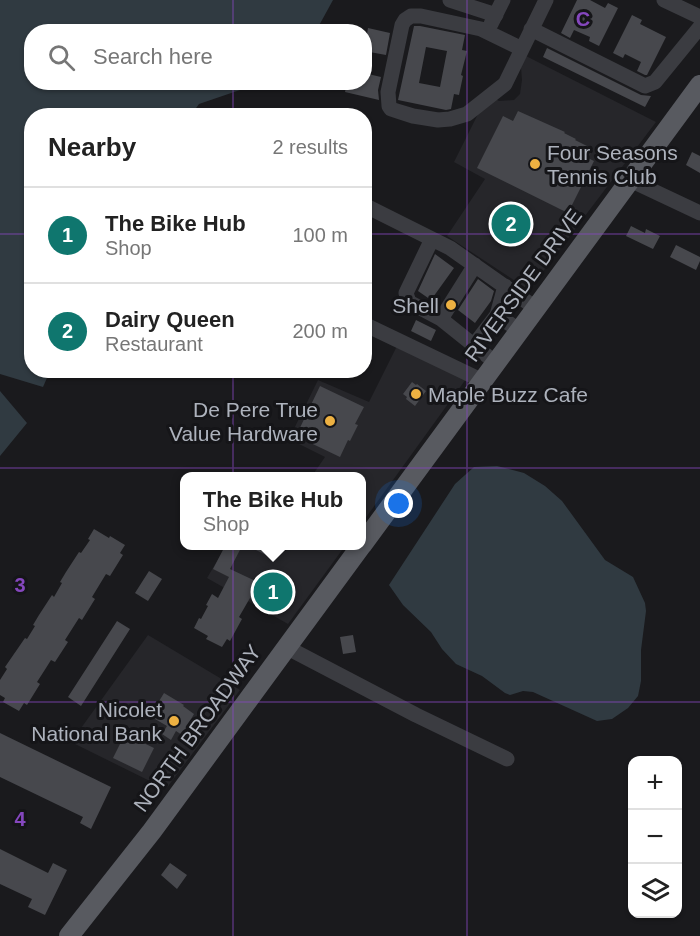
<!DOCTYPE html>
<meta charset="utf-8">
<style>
body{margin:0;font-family:Helvetica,sans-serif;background:#f6f6f6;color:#222}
.controls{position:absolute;right:18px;bottom:18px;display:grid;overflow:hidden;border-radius:12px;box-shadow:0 2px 4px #0004}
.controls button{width:54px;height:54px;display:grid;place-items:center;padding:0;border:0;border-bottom:2px solid #e0e0e0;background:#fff;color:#222;font:30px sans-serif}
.you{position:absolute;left:399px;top:504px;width:21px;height:21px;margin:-15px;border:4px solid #fff;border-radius:50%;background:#1a73e8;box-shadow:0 0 0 9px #1a73e833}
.badge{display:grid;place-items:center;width:39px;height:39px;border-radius:50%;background:#0f766e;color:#fff;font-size:20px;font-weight:700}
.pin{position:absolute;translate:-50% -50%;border:3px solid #fff;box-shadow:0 2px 6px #0006}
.popup{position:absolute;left:180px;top:472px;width:186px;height:78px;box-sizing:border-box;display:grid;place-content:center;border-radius:12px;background:#fff;filter:drop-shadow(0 2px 4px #0005);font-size:20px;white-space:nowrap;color:#767676}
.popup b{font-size:22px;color:#222}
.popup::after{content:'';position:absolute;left:50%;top:100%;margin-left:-12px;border:12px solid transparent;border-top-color:#fff}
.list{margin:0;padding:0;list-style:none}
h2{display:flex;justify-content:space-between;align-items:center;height:78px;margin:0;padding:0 24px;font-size:26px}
h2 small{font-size:20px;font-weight:400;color:#767676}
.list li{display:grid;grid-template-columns:39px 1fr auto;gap:18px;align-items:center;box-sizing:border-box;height:96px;padding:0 24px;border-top:2px solid #e0e0e0}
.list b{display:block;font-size:22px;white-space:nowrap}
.list p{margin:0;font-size:20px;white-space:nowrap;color:#767676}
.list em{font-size:20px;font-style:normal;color:#767676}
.icon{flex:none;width:33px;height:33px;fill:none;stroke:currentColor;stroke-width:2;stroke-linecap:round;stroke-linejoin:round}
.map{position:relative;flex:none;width:700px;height:936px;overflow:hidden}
.search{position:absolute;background:#fff;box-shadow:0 2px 4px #0004;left:24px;top:24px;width:348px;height:66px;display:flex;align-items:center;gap:15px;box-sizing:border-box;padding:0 21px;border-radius:24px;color:#767676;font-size:22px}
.panel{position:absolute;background:#fff;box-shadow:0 2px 4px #0004;left:24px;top:108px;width:348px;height:270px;border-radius:24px}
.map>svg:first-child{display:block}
.built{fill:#26262a}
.water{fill:#303a41}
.building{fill:#47484d;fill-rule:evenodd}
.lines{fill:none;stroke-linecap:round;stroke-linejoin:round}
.minor{stroke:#3b3c41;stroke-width:15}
.major{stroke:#585a60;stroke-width:20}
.grid{fill:none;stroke:#8547be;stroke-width:1.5;stroke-opacity:0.55}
.poi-dot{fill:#edb142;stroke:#151518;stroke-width:2}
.labels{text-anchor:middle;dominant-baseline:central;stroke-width:6;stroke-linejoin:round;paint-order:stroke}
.poi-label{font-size:21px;fill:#adb2bc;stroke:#151518;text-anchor:end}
.street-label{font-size:21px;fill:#adb2bc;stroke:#151518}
.grid-label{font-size:20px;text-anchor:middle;font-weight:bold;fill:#8547be;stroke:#151518;stroke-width:6;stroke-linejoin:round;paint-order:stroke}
</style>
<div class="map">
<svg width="700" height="936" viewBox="0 0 700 936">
<rect width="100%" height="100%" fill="#1a1a1d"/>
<path class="built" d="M526 56 656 122 529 290 447 236 485 179 454 162 488 94 499 101 514 100 520 94 522 80 521 67Z
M397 346 466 379 362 523V476H312L325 457 289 439 318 380 369 402Z
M226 546H345L288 624 207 578Z
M148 635 240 690 166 789 71 742Z"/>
<path class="water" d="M0 0H333L316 31 32 32V82L260 83 199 104 191 115 32 116V370L50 371 43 387 0 374Z
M0 391 27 423 0 456Z
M497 466 524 473 545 486 562 501 605 560 633 577 645 603 646 611 641 650V681L638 696 628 708 612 719 597 721 533 692 523 691 510 695 505 693 482 676 456 664 442 649 431 632 403 605 389 585 455 484 474 467Z"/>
<path class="building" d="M577 0H590L605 8 608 3 618 8 599 46 589 41 590 37 574 30 570 38 561 33Z
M632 15 642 20 640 24 666 37 647 75H645L637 71 641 62 625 54 623 58 613 53Z
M414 26H420L465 35 462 50 467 51 461 75 463 76 459 95 454 94 451 109 446 110 398 100ZM426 47 447 51 440 87 419 83Z
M368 28 390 33 386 55 364 51Z
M547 48 641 95 651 96 645 107 543 57Z
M364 73 381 77 378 90 379 100 345 92 347 82H364Z
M518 111 565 132 564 133 576 139 575 140 593 149 588 158 594 161 568 213 477 168 503 116 513 121Z
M692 152 700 156V173L686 165Z
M506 207 529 224 515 241 493 225Z
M631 226 645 233 646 229 660 236 653 249 626 236Z
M676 245 700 257V261L696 270 670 257Z
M435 254 454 268 431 300 418 291Z
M478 279 494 291 491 301 475 323 458 310Z
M416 320 436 330 431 341 411 331Z
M412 382 416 385 417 384 426 391 415 406 406 399 407 397 403 394Z
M320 386 364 407 355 424 358 425 350 441 348 440 340 457 296 436Z
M94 529 109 538 110 536 125 545 120 553 123 555 110 576 106 574 92 597 95 599 82 620 79 618 65 640 68 642 55 662 51 660 46 668 37 682 40 684 27 705 24 703 19 711 3 702 5 698 0 695V680L7 669 5 667 25 638 27 639 35 626 33 625 39 615 52 595 54 597 62 583 60 582 66 572 79 552 81 553 90 540 88 539Z
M225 546H242L230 569 262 584 269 572 291 584 275 611 264 603 263 605 250 598 239 617 242 619 230 641 227 639 222 647 206 639 208 636 194 628 199 618 201 619 208 606 206 605 212 594 218 598 229 577 213 569Z
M248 546H273L278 548 272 558Z
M149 571 162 579 148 601 135 593Z
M117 621 130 629 81 706 68 697Z
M353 635 356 652 343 654 340 637Z
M164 693 184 705 183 706 194 714 182 735 176 731 171 740 162 734 167 726 150 716Z
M0 733 111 787 91 829 80 823 83 817 0 777Z
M125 734 154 748 142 772 113 758Z
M0 849 48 873 53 863 67 870 45 915 28 907 32 899 0 884Z
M170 863 187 875 177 889 161 875Z"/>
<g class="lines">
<path class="minor" d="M450 0 496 15
M664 0 700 17
M491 24 503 0
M531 29 645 86 655 82 700 27
M522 49 481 29 421 16H411L405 20 402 25 388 92 389 106 391 109 397 111 413 116 438 120 450 119 467 114 505 84 546 0
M630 180 700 213
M364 205 450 248 537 309
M432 239 406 293 409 302 441 319 496 363
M497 315 505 286
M441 319 475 265
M364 324 483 381
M474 345 497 315 520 331
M286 647 416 715 507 759"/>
<path class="major" d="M362 545 700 85
M69 936 152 831 361 546"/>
</g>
<path class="grid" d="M233 0V32M467 0V936M233 82V116M0 234H32M364 234H700M233 370V936M0 468H700M0 702H700"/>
<g class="poi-dot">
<circle cx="535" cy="164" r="6"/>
<circle cx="451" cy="305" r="6"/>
<circle cx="416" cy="394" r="6"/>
<circle cx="330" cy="421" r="6"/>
<circle cx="174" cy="721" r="6"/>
</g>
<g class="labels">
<g class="poi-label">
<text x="547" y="152" text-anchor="start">Four Seasons<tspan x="547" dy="24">Tennis Club</tspan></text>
<text x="439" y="305">Shell</text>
<text x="428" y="394" text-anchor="start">Maple Buzz Cafe</text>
<text x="318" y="409">De Pere True<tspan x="318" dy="24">Value Hardware</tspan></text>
<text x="162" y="709">Nicolet<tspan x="162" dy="24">National Bank</tspan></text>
</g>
<g class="street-label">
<text transform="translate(523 285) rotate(-54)">RIVERSIDE DRIVE</text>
<text transform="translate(197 728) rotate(-54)">NORTH BROADWAY</text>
</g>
</g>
<g class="grid-label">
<text x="583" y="26">C</text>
<text x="20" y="592">3</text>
<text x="20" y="826">4</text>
</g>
</svg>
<div class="controls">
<button>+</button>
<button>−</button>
<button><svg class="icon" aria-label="layers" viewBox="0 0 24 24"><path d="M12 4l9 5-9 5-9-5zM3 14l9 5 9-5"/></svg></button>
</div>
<div class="you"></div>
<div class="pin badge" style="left:273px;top:592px">1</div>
<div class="popup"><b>The Bike Hub</b>Shop</div>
<div class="pin badge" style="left:511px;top:224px">2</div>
<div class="search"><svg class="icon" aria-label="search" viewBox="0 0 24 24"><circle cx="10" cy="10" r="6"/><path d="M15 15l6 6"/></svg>Search here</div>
<section class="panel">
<h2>Nearby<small>2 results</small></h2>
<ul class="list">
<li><span class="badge">1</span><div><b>The Bike Hub</b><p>Shop</p></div><em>100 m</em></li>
<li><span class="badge">2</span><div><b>Dairy Queen</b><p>Restaurant</p></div><em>200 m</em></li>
</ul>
</section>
</div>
